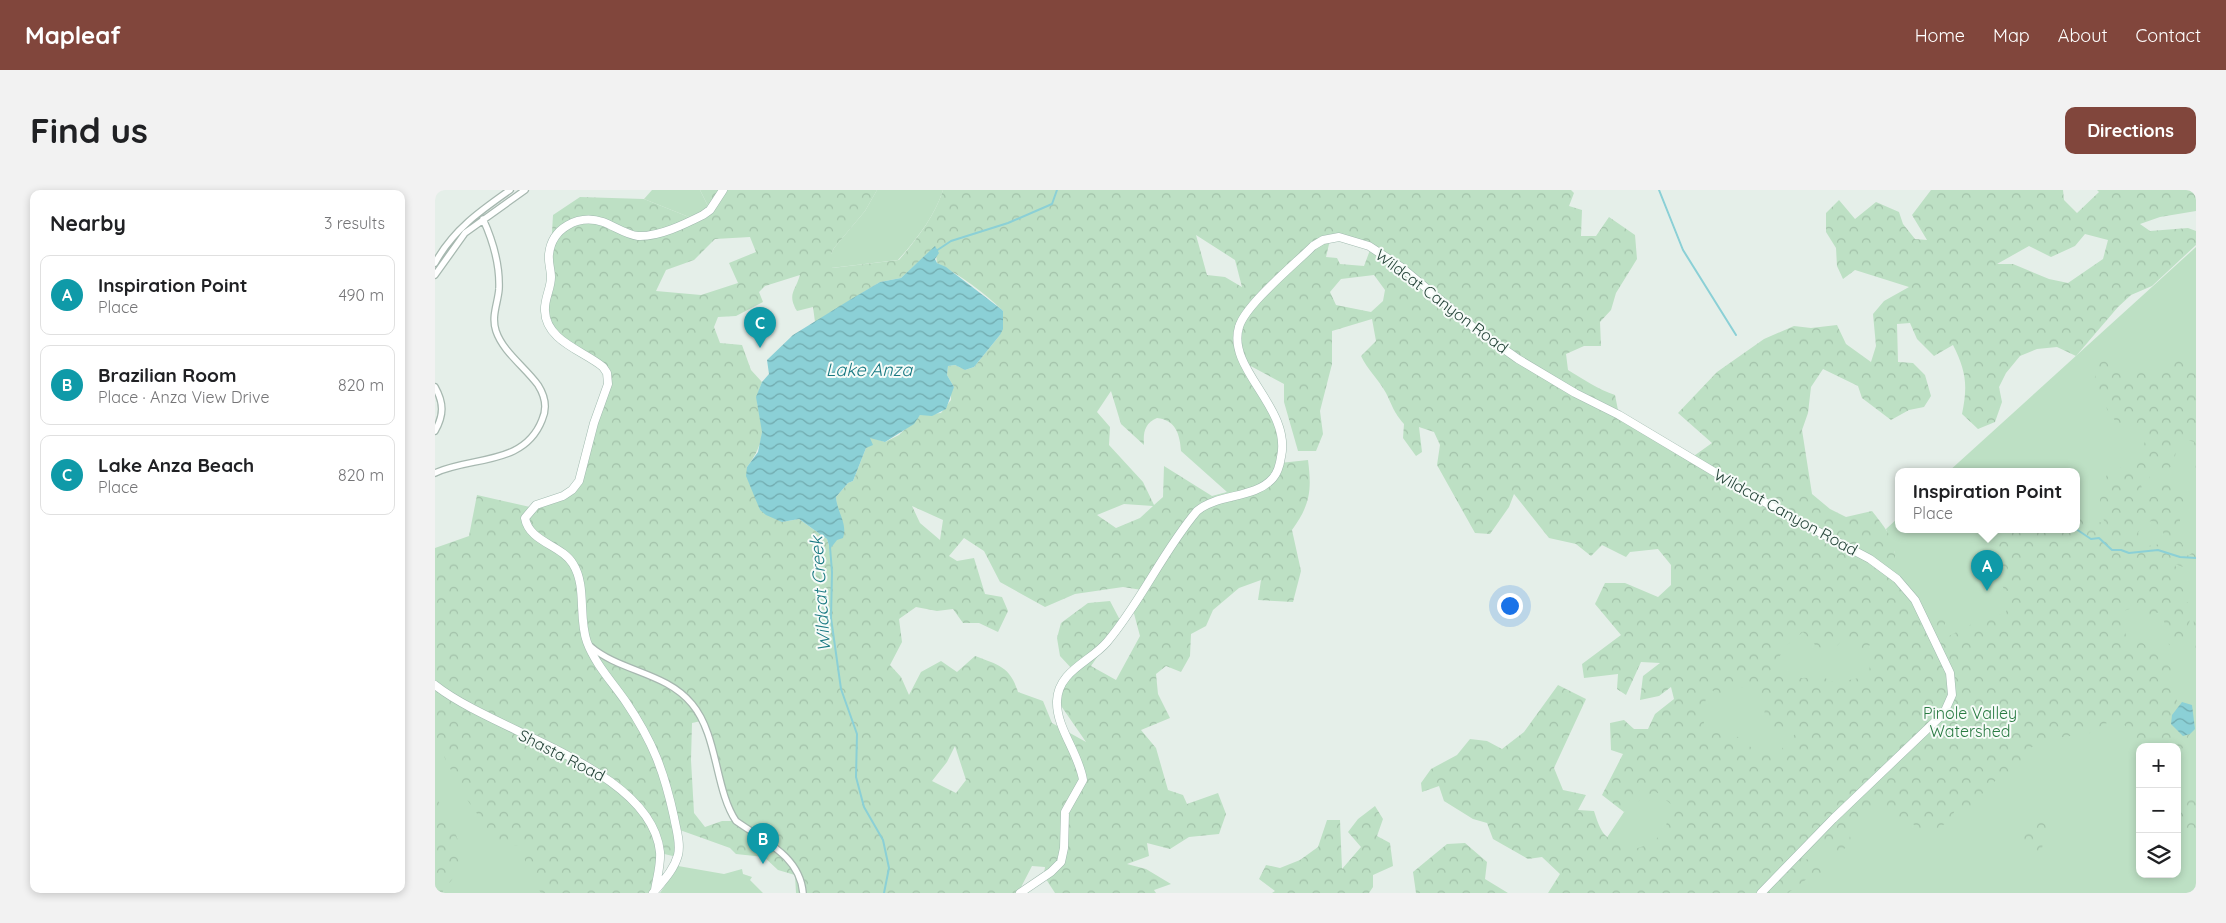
<!DOCTYPE html>
<meta charset="utf-8">
<style>
body{margin:0;font-family:Quicksand,sans-serif;background:#f2f2f2;color:#202124}
.controls{position:absolute;right:15px;bottom:15px;display:grid;overflow:hidden;border-radius:10px;box-shadow:0 2px 8px #0003}
.controls button{width:45px;height:45px;display:grid;place-items:center;padding:0;border:0;border-bottom:1px solid #e0e0e0;background:#fff;color:#202124;font:25px sans-serif}
.you{position:absolute;left:1074px;top:415px;width:18px;height:18px;margin:-12px;border:4px solid #fff;border-radius:50%;background:#1a73e8;box-shadow:0 0 0 8px #1a73e833}
.badge{display:grid;place-items:center;width:32px;height:32px;border-radius:50%;background:#81463c;color:#fff;font-size:16px;font-weight:700}
.pin{position:absolute;translate:-50% -41px;filter:drop-shadow(0 1px 2px #0008)}
.pin::after{content:'';position:absolute;top:26px;width:18px;height:15px;background:inherit;clip-path:polygon(0 0,100% 0,50% 100%)}
.popup{position:absolute;left:1460px;top:278px;width:185px;height:65px;box-sizing:border-box;display:grid;place-content:center;border-radius:10px;background:#fff;filter:drop-shadow(0 1px 4px #0005);font-size:16px;white-space:nowrap;color:#757577}
.popup b{font-size:19px;color:#202124}
.popup::after{content:'';position:absolute;left:50%;top:100%;margin-left:-10px;border:10px solid transparent;border-top-color:#fff}
.list{margin:0;padding:0;list-style:none}
h2{display:flex;justify-content:space-between;align-items:center;height:65px;margin:0;padding:0 20px;font-size:21px}
h2 small{font-size:16px;font-weight:400;color:#757577}
.list li{display:grid;grid-template-columns:32px 1fr auto;gap:15px;align-items:center;box-sizing:border-box;height:80px;margin:0 10px 10px;padding:0 10px;border:1px solid #e0e0e0;border-radius:10px}
.list b{display:block;font-size:19px;white-space:nowrap}
.list p{margin:0;font-size:16px;white-space:nowrap;color:#757577}
.list em{font-size:16px;font-style:normal;color:#757577}
.icon{flex:none;width:28px;height:28px;fill:none;stroke:currentColor;stroke-width:2;stroke-linecap:round;stroke-linejoin:round}
.map{position:relative;flex:none;width:1761px;height:703px;overflow:hidden;border-radius:10px}
header{display:flex;align-items:center;gap:30px;box-sizing:border-box;height:70px;padding:0 25px;background:#81463c;color:#fff}
header strong{font-size:24px}
nav{display:flex;gap:28px;margin-inline-start:auto;font-size:18px}
.intro{display:flex;align-items:center;justify-content:space-between;box-sizing:border-box;height:120px;padding:0 30px}
h1{margin:0;font-size:35px}
.button{padding:12px 22px;border-radius:10px;background:#81463c;color:#fff;font-size:18px;font-weight:700}
main{display:flex;gap:30px;padding:0 30px}
aside{flex:1;background:#fff;border-radius:10px;box-shadow:0 2px 8px #0003}
.map>svg:first-child{display:block}
.green{fill:#bde0c4;fill-rule:evenodd}
.forest{fill:url(#forest-crowns);fill-rule:evenodd}
.water{fill:url(#water-waves)}
.lines{fill:none;stroke-linecap:round;stroke-linejoin:round}
.stream{stroke:#8bd0d6;stroke-width:2}
.street-casing{stroke:#a7b8b0;stroke-width:8}
.secondary-casing{stroke:#a2bbb0;stroke-width:9}
.street{stroke:#fff;stroke-width:5.5}
.secondary{stroke:#fff;stroke-width:8}
.labels{text-anchor:middle;dominant-baseline:central;stroke-width:4;stroke-linejoin:round;paint-order:stroke}
.street-label{font-size:16px;fill:#234237;stroke:#f6fbf8}
.park-label{font-size:16px;fill:#2a7b43;stroke:#f6fbf8}
.water-label{font-size:18px;font-style:italic;fill:#197982;stroke:#f6fbf8}
</style>
<header>
<strong>Mapleaf</strong>
<nav><a>Home</a><a>Map</a><a>About</a><a>Contact</a></nav>
</header>
<div class="intro"><h1>Find us</h1><a class="button">Directions</a></div>
<main>
<aside>
<h2>Nearby<small>3 results</small></h2>
<ul class="list">
<li><span class="badge" style="background:#0f9aa8">A</span><div><b>Inspiration Point</b><p>Place</p></div><em>490 m</em></li>
<li><span class="badge" style="background:#0f9aa8">B</span><div><b>Brazilian Room</b><p>Place · Anza View Drive</p></div><em>820 m</em></li>
<li><span class="badge" style="background:#0f9aa8">C</span><div><b>Lake Anza Beach</b><p>Place</p></div><em>820 m</em></li>
</ul>
</aside>
<div class="map">
<svg width="1761" height="703" viewBox="0 0 1761 703">
<defs>
<pattern id="forest-crowns" width="20" height="18" patternUnits="userSpaceOnUse" patternTransform="scale(1.25)"><rect width="20" height="18" fill="#bde0c4"/><path d="M2 6a3 3 0 1 1 6 0M12 15a3 3 0 1 1 6 0" fill="none" stroke="#a2c1a9"/></pattern>
<pattern id="water-waves" width="16" height="10" patternUnits="userSpaceOnUse" patternTransform="scale(1.25)"><rect width="16" height="10" fill="#8bd0d6"/><path d="M0 5q4-4 8 0t8 0" fill="none" stroke="#71aaae"/></pattern>
</defs>
<rect width="100%" height="100%" fill="#e5efe9"/>
<path class="green" d="M217 0H265L275 20 259 29 209 9Z
M442 0H508C500 26 481 50 463 70L396 78V64L399 58 430 21Z
M1761 57V703H1135L1273 496 1460 363 1451 339 1463 328V340H1641V282H1513ZM1705 557H1742V684H1705Z
M0 495 122 703H0Z
M243 676 289 684 307 679 308 684 317 687 315 690 328 703H225Z"/>
<path class="forest" d="M265 0H442L430 21 399 58 396 64 397 78 464 70C481 50 500 26 508 0H1136L1139 3 1134 16 1147 20 1146 46H1161L1174 27 1200 45 1202 69 1181 103 1176 120 1165 132 1166 156H1149L1131 164 1133 180C1148 189 1164 200 1180 205L1184 225 1256 268 1277 253 1243 223 1282 182 1329 149 1359 136 1376 138 1402 135 1411 154 1436 172 1441 156 1438 124 1449 111 1474 97 1420 80 1408 89 1402 76 1401 58 1391 42V23L1404 10 1420 29 1441 12 1464 22 1468 34 1480 49 1492 50 1477 25 1496 0H1628L1629 10 1642 23 1664 2 1662 0H1761V21L1725 27 1705 34 1715 41 1753 38 1761 41V55L1717 96 1696 105 1683 117 1641 166 1622 157 1602 159 1585 166 1571 183 1564 197 1567 212 1560 232 1543 239 1527 224C1533 195 1531 181 1518 155L1499 166 1482 149 1475 133 1462 134 1463 172 1478 173 1490 185 1496 206 1489 217 1474 220 1456 230 1427 208 1423 196 1388 179 1376 197 1373 223 1367 240 1377 304 1395 319 1411 327 1437 321C1451 339 1469 359 1455 383L1492 432 1502 420 1512 429 1508 438 1514 446 1552 426 1570 424 1580 400 1570 401 1561 384 1562 340H1641V321L1671 335C1661 313 1665 306 1672 284 1691 276 1709 268 1711 245L1697 235 1683 234 1674 223 1659 192 1663 172 1678 170 1686 179C1703 174 1708 181 1724 180L1733 171 1742 166 1755 173H1761V288L1759 252 1743 247 1739 273 1729 284 1717 279 1714 289 1706 295 1710 308 1722 306V297L1742 291 1756 313 1746 323 1743 345 1753 366 1761 360V382L1740 374 1752 412 1758 418H1761V470L1758 420 1747 456 1734 455 1727 421 1711 427 1703 416 1686 422 1691 446 1708 453 1737 479 1743 516 1737 525 1748 545 1755 544 1746 561 1742 563V557C1711 557 1704 556 1685 529L1669 534 1655 543 1616 549 1590 560 1588 581C1558 587 1551 596 1536 622L1520 620 1515 631 1501 639H1486L1473 631 1452 632 1449 615 1426 626 1413 639 1417 654 1402 663 1375 652 1360 667 1385 672 1388 683 1373 688 1353 703H1113L1125 684 1107 667 1093 669 1058 649 1052 633 1038 629 1009 611 1004 596 987 602 986 593 996 579 1022 565 1035 549 1052 551 1067 559 1089 542 1123 495 1151 509 1119 578 1128 600 1151 605 1143 620 1159 621C1168 650 1171 647 1197 660 1226 651 1230 644 1237 615L1221 602 1210 606 1189 622 1167 605 1188 564 1176 560 1175 533 1189 530 1199 539H1213L1220 524 1239 509 1236 497 1224 506 1205 510 1208 486 1225 473 1206 472 1191 505 1182 499 1183 484 1149 488 1147 474 1186 445 1160 414 1170 393H1190L1223 407 1236 395V375L1223 359 1195 362 1191 367 1167 355 1156 366 1141 354 1114 348 1079 304 1074 317 1055 344 1040 343 1002 275 1005 255 999 242 984 237 987 262 981 266 968 248 969 234C958 221 958 217 951 203 944 190 932 179 926 166L941 151 937 129 897 141V174L885 221 888 244 881 261H863L849 212V194L810 173 845 237V273L873 270C877 301 875 315 857 340L866 381 858 412 823 410 826 390 804 398 778 420 771 436 756 444 755 466 746 482 731 476 721 484 723 504 735 528 706 540 721 558 733 600 748 605 752 614 783 603 791 624 784 644 754 647 735 659 712 653 714 666 692 674 711 679 736 694 719 700 721 703H620L609 686 610 677 597 676 583 703H361L360 685 343 680 329 667 301 664 295 658 242 639V667L225 663 218 703H106L95 686 85 655 65 656 33 611 11 571 0 543V358L34 346 42 305 95 317 117 310 144 291 172 183 129 152 112 129 118 25 145 7 209 9 259 29 275 20ZM1650 44 1673 50 1668 69 1633 93 1614 89 1578 74H1562L1594 56 1616 67 1640 56ZM761 45 800 70 807 97 790 87 772 85ZM315 47 321 62 294 73 303 93 266 105 221 101 231 80 259 70 280 49ZM895 50 914 51 935 60 929 76 905 74 902 68 891 67ZM500 57 502 73C525 85 549 102 568 121L565 145 539 177 530 180 520 175 513 176 512 185 519 197 516 201V210L506 223 485 225 464 245 450 252 435 247 434 256 431 258 418 291 413 293 401 307C402 328 408 341 395 359L392 349 364 329 347 332 325 320 312 277C322 264 330 248 326 230 322 210 319 213 327 192L316 180 307 155 285 153 279 137 283 127 301 126 328 112 324 102 330 96 365 85C360 102 352 104 362 121L378 117 380 132 445 92 466 88ZM939 85 950 100 948 111 936 122 901 115 895 102 906 89ZM676 201 686 234 709 255C708 242 710 233 722 228 741 230 745 245 746 261L792 302 777 306 729 276 728 307 719 315 708 292 674 255 675 237 662 222ZM689 314 718 316 705 328 681 338 662 325ZM477 316 508 330 505 350 485 333ZM1717 331 1728 342 1732 353 1713 356 1703 343 1708 333ZM529 348 549 361 565 392 610 417 640 404 688 397 707 400 697 416 705 446 681 490 656 476 686 432 675 411 653 413 626 433 622 448 625 466 638 480 622 510 651 552 617 533 608 511 583 502C575 476 563 475 540 466L522 482 506 471 486 482 474 505 466 487 455 475 467 452 464 429 481 417 502 421 518 419 528 433H544L563 442 573 421 567 407 550 404 539 368 522 371 514 366ZM1368 442 1382 457 1398 460 1411 446 1423 461 1439 453 1432 493 1424 488 1400 493 1388 487 1367 488 1335 481 1352 455ZM1301 496 1319 501 1330 519 1327 537 1350 539 1364 532 1361 543 1343 563 1320 564 1311 550 1292 543H1270L1268 524 1273 497 1286 507ZM266 531 300 631H287L270 637 259 623 256 570 257 533ZM520 556 531 590 521 603 497 591 512 572Z
M1761 601V639L1745 640 1743 619Z
M0 606C11 623 32 657 25 677 21 687 12 694 7 703H0Z
M940 616 948 629 942 646 955 653 958 676 938 685V697L934 703H837L840 701 824 689 831 675 845 678 865 670 883 657 892 630H905L907 679 926 657 913 642 923 629Z
M1600 627 1614 637 1608 652 1605 673 1584 651 1587 631Z
M1030 653 1052 672 1050 689 1073 703H981L978 682 1012 654Z"/>
<path class="water" d="M500 56 504 63 500 69 502 73 511 77 566 119 568 121V139L565 145 539 177 530 180 520 175 513 176 512 185 519 197 511 219 497 226 485 225 479 234 450 252 435 248 438 255 431 258 418 291 413 293 401 307C402 322 413 334 408 348L402 350 395 359 392 349 364 329 347 332 331 325 325 320 311 286 312 277 323 262 327 242 321 207 327 192 334 184 332 170 358 145 413 111 445 92 466 88Z
M1747 512 1757 515 1760 539 1755 544 1748 546 1736 534 1737 525Z"/>
<g class="lines">
<path class="stream" d="M1224 0 1248 60 1301 145
M501 61 516 51 573 33 617 14 622 0
M1641 339 1656 349 1664 348 1677 360H1686L1694 363 1723 360 1745 367 1761 368
M1502 340H1503
M395 357 397 382 396 428 406 499 422 544 421 587 429 617 448 650 454 678 449 703"/>
<g class="street-casing">
<path id="street" d="M0 73C18 40 45 21 75 0
M0 85 30 43 90 0
M0 197C9 213 9 225 0 241
M0 283C37 266 89 276 107 230 113 217 110 206 103 195 90 177 68 162 61 141 56 126 63 113 64 99 65 75 58 51 48 29
M155 456C185 482 231 482 257 514 283 545 280 600 301 631 329 651 365 666 368 703"/>
</g>
<g class="secondary-casing">
<path id="secondary" d="M0 495C60 543 216 578 225 662 226 674 222 688 220 700
M218 703C228 691 239 680 243 665 246 653 241 639 239 627 229 581 218 552 191 512 178 493 160 474 152 452 143 428 152 396 138 374 127 355 94 352 90 328L101 315 128 306 137 300 144 291 159 233 173 194 172 183 168 177C149 161 111 151 110 121 109 109 116 99 116 87 116 80 113 72 114 64 117 38 143 24 168 32 179 36 192 45 203 46 224 47 250 34 268 25L275 20 288 0
M585 703 616 682 626 672 629 658 630 622 648 590C644 563 621 538 622 511 623 481 655 472 672 452 706 412 728 361 762 321 783 303 820 309 838 288 843 282 845 274 846 267 857 218 791 179 804 137 810 115 860 74 878 56L888 50 904 47 934 56 966 77 1038 137 1083 169 1140 203 1184 225 1348 323 1435 369 1462 389 1480 410 1515 483 1517 505 1509 523 1398 629 1326 703"/>
</g>
<use href="#street" class="street"/>
<use href="#secondary" class="secondary"/>
</g>
<g class="labels">
<g class="street-label">
<text transform="translate(1007 111) rotate(37)">Wildcat Canyon Road</text>
<text transform="translate(1351 322) rotate(29)">Wildcat Canyon Road</text>
<text transform="translate(127 565) rotate(27)">Shasta Road</text>
</g>
<g class="park-label">
<text x="1535" y="523">Pinole Valley<tspan x="1535" dy="18">Watershed</tspan></text>
</g>
<g class="water-label">
<text x="434" y="179">Lake Anza</text>
<text transform="translate(385 404) rotate(-94)">Wildcat Creek</text>
</g>
</g>
</svg>
<div class="controls">
<button>+</button>
<button>−</button>
<button><svg class="icon" aria-label="layers" viewBox="0 0 24 24"><path d="M12 4l9 5-9 5-9-5zM3 14l9 5 9-5"/></svg></button>
</div>
<div class="you"></div>
<div class="pin badge" style="left:1552px;top:401px;background:#0f9aa8">A</div>
<div class="popup"><b>Inspiration Point</b>Place</div>
<div class="pin badge" style="left:328px;top:674px;background:#0f9aa8">B</div>
<div class="pin badge" style="left:325px;top:158px;background:#0f9aa8">C</div>
</div>
</main>
